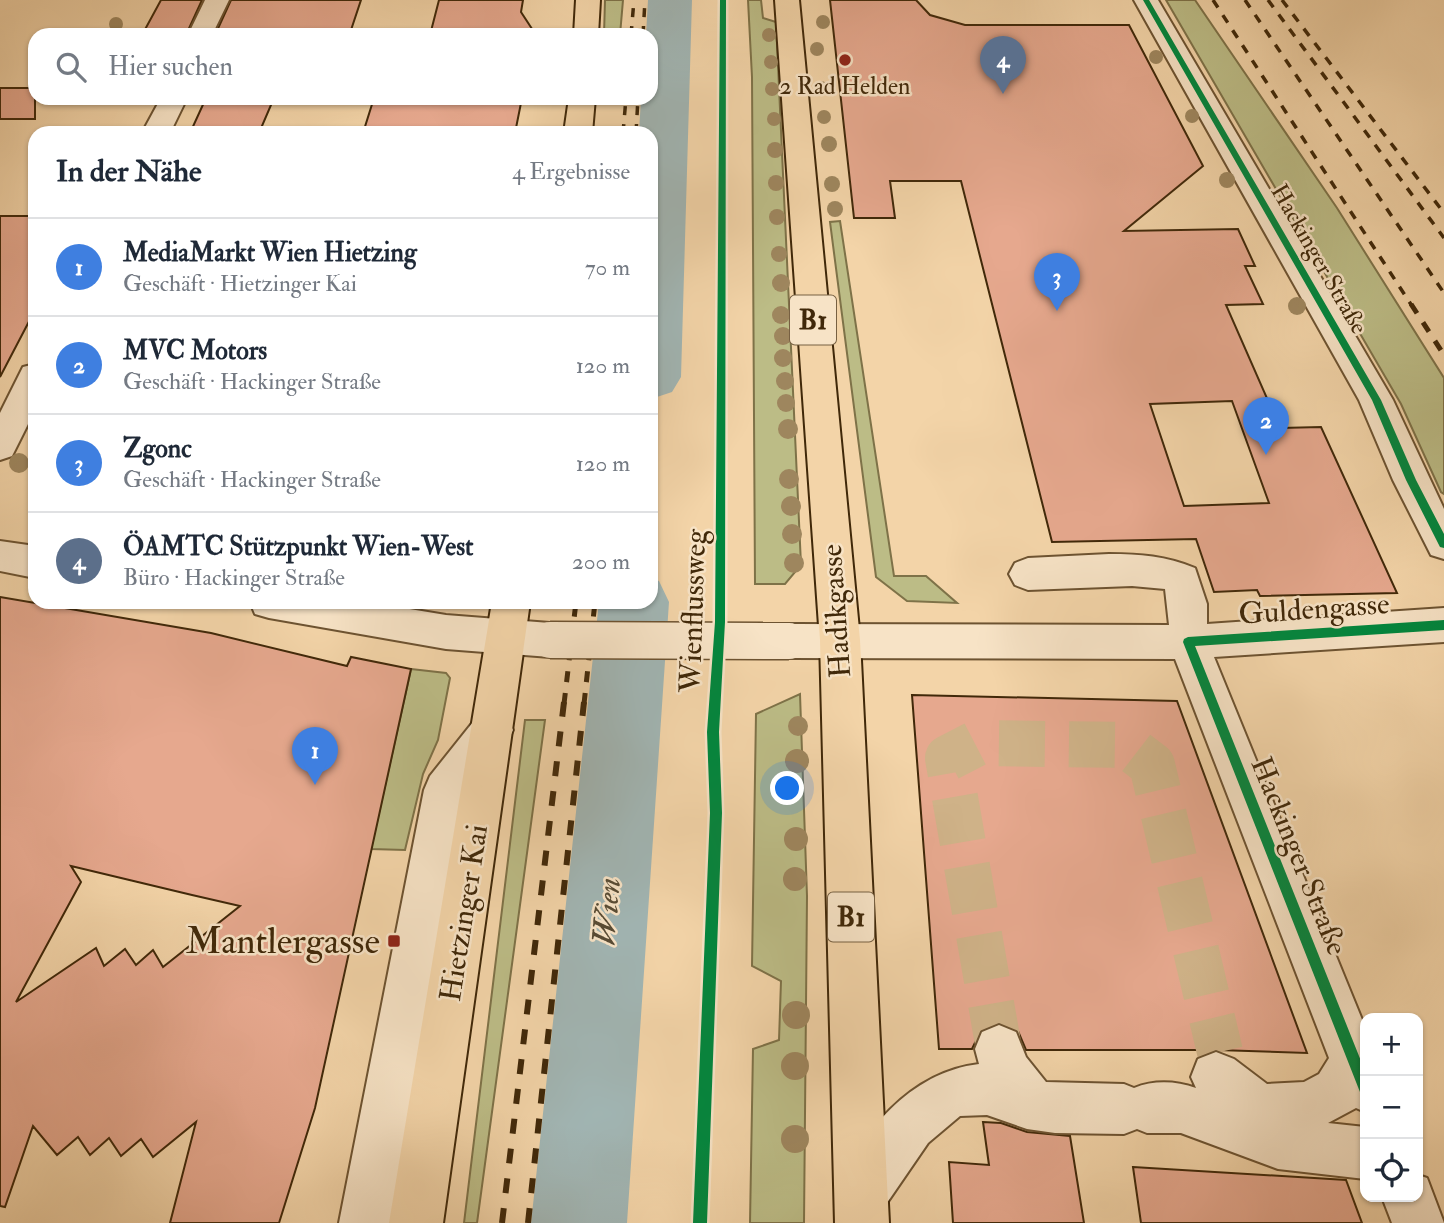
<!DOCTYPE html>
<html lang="de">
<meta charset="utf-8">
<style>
body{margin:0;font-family:"IM FELL Double Pica",serif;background:#f2f2f3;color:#1f2937}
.controls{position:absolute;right:21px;bottom:21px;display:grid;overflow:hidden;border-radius:14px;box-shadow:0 2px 5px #0004}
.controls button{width:63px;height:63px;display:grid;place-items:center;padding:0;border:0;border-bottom:2px solid #e0e1e3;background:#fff;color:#1f2937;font:35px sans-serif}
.you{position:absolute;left:788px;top:789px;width:24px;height:24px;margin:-18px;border:5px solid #fff;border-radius:50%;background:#1a73e8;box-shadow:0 0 0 10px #1a73e833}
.badge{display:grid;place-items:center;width:46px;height:46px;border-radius:50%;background:#8f2418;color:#fff;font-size:23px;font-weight:700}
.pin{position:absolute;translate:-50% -58px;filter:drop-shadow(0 2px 4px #0008)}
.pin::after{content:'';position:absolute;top:37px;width:24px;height:21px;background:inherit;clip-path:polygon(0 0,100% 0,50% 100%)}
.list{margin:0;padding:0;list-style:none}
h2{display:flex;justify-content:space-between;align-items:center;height:91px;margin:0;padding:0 28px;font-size:30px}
h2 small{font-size:23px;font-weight:400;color:#747a83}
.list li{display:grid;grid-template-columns:46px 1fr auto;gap:21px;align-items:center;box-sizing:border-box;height:98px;padding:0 28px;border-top:2px solid #e0e1e3}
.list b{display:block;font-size:26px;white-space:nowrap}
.list p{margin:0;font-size:23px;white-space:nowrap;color:#747a83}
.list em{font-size:23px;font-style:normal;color:#747a83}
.icon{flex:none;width:38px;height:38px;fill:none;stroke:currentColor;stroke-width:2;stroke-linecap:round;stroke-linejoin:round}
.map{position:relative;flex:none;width:1444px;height:1223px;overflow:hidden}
.search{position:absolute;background:#fff;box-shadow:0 2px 5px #0004;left:28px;top:28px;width:630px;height:77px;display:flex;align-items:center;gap:18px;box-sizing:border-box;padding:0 24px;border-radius:21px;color:#747a83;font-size:26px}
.panel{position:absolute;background:#fff;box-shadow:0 2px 5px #0004;left:28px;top:126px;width:630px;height:483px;border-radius:21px}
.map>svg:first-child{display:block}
.green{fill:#bcbc86;stroke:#7e7248;stroke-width:2}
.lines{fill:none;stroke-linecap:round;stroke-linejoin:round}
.river{fill:#a1b5b3;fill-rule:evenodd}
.building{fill:#e6a88e;stroke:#402809;stroke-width:2;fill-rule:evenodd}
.minor-tunnel{stroke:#cfb288;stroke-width:46;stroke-dasharray:46 24;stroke-linecap:butt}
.minor-casing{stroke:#6d5331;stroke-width:4}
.major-casing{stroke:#402809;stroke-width:4}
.minor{fill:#f7e3c6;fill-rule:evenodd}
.major{fill:#f3d4a8;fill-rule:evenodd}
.rail-far2{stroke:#402809;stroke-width:3.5;stroke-dasharray:9 9;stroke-linecap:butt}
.rail-far1{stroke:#402809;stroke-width:5;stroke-dasharray:11 11;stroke-linecap:butt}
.rail{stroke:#402809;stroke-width:6;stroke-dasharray:15 15;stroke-linecap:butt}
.minor-bridge-casing{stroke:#6d5331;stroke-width:39;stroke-linecap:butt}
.minor-bridge{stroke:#f7e3c6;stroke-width:36}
.cycleway-casing{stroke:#f7e3c6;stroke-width:5}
.cycleway{fill:#00873e;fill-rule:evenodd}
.tree{fill:#9e865e}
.poi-dot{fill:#8f2418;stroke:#f7e3c6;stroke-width:2.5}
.labels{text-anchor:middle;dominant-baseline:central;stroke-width:5;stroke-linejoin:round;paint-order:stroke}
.far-poi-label{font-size:24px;fill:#402809;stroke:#f7e3c6}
.far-street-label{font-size:24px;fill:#402809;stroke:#f7e3c6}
.shield{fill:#f7e3c6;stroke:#776042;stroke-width:2}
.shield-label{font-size:28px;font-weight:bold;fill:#402809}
.street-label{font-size:30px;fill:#402809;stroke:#f7e3c6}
.water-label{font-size:32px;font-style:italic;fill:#584b34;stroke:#f7e3c6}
.near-poi-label{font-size:37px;fill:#402809;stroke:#f7e3c6;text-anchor:end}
</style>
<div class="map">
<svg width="1444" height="1223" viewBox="0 0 1444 1223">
<rect width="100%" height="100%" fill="#f3d4a8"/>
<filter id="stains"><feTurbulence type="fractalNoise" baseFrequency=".00286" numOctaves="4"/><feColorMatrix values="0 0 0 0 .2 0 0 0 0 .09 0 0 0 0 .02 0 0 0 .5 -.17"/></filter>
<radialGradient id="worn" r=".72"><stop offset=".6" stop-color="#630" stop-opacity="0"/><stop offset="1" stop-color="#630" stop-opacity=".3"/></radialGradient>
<path class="green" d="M605 0H623L620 35H604Z
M748 0H761L763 18 776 22 801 565 785 584H755L752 77Z
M1166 0H1195L1337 208 1444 378V494L1441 492 1401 404Z
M840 221 894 576H926L957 603 907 601 876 577 830 222Z
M411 669 446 673 450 678 438 740 423 774 405 850 371 849Z
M800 694 807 896 804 1223H750L753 1049 779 1040 781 981 752 966 756 714Z
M525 720H545L477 1223H464Z"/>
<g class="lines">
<path class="river" d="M648 0H692L681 377 672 392 651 399V133H639L641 98H651V35H646Z
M651 578 659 581 669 602 627 1223H531L599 602H651Z"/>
</g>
<path class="building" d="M161 0H202L186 35H142Z
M231 0H361L350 33 215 35Z
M439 0H523L521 12 536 35H430Z
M830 0H916L930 15 965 25H1129L1203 166 1124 231 1238 229 1255 266H1245L1263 304 1226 305 1280 428 1321 427 1397 593 1260 596 1257 590 1214 592 1196 539 1052 542 961 181H890L895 218H854ZM1232 401 1269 503 1184 506 1150 404Z
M0 88H35V119H0Z
M206 98H274L259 133H190Z
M374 98H522L515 133H363Z
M0 216H35V310L0 377Z
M0 597 211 633 347 666 351 657 411 669 315 1108 279 1223H170L196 1122 153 1157 141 1139 121 1156 109 1138 90 1155 78 1137 57 1155 33 1126 5 1207 0 1206ZM71 866 192 895 240 906 163 967 153 950 136 965 125 949 104 966 96 948 16 1002 81 882Z
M912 695 1177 701 1307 1053 1217 1050H1026L1018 1031 1000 1023 981 1030 972 1049H939Z
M983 1122 1001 1123 1027 1132 1070 1136 1084 1223H953L949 1162 989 1165Z
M1133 1167 1346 1180 1362 1223H1141Z"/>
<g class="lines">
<path class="minor-tunnel" d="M999 1049 948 758 977 743 1126 745 1152 765 1220 1052"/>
<g class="minor-casing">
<path id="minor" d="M205 0H229L212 35H188Z
M1134 0H1158L1393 400 1444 509V559L1431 555 1393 480 1359 400Z
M161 98H187L170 133H142Z
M35 364V410L12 456 0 460V413L23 367Z
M0 541 35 546V578L0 571Z
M1109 554C1140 554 1166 556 1195 568L1207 604V624L1444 608V642L1214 657 1365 1027V1112L1356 1108 1328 1123 1365 1127V1179L1278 1169 1181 1133H1147L1137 1129 1124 1134 1055 1133 1027 1129 987 1115 960 1116 928 1143 880 1213 861 1220 842 1213 835 1194C860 1133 910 1072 979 1064L975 1049 982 1032 999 1025 1016 1032 1026 1057 1046 1082 1124 1084 1134 1088C1154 1080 1176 1081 1196 1088L1191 1077 1198 1059 1216 1052 1234 1059 1267 1084 1304 1082 1319 1074 1329 1058 1175 659 789 658 775 653 769 641 775 629 789 624 1169 625 1165 589 1132 586 1028 590 1015 585 1009 574 1015 563 1028 558Z
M250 602H367L446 615 550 623 564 628 570 640 564 652 550 657 446 649 269 618 255 614Z
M492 711 507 717 513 730 507 743 465 798 393 1223H339L424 790 430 776 477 717Z
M1418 1175 1427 1178 1444 1223H1392L1382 1197H1418Z"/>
</g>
<g class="major-casing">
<path id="major" d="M576 0H600L598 35H574Z
M775 0H799L860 640 889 1223H835L820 640Z
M569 98H595L592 133H564Z
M492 602H530L443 1223H389Z"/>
</g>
<use href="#minor" class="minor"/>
<use href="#major" class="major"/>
<path class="rail-far2" d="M1213 0 1412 306
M1245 0 1444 293
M1268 0 1444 238
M1282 0 1444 213
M631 35 634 0
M643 35 645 0
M623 133 626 98
M636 133 638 98"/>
<path class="rail-far1" d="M1411 304 1444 355
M564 704 576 602
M584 704 595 602"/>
<path class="rail" d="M502 1223 564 702
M528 1223 584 702"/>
<g class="minor-bridge-casing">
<path id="minor-bridge" d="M550 640 789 641"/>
</g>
<use href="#minor-bridge" class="minor-bridge"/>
<g class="cycleway-casing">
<path id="cycleway" d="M720 0H726L725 622 719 732 722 813 707 1223H693L710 813 707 732 715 622Z
M1143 0H1149L1381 400 1416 480 1444 534V548L1440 547 1406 480 1372 400Z
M1444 620V630L1195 646 1365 1071V1094L1360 1092 1358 1087 1183 642 1184 639 1188 637Z"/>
</g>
<use href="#cycleway" class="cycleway"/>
</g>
<g class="tree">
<circle cx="823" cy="22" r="7"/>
<circle cx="116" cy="24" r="7"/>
<circle cx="769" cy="35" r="7"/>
<circle cx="817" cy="49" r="7"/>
<circle cx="1156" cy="57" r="7"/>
<circle cx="771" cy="62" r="7"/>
<circle cx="821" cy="88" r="7"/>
<circle cx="772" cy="89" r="7"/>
<circle cx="1192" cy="116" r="7"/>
<circle cx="824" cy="117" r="7"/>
<circle cx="774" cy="119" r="7"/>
<circle cx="829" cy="144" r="8"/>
<circle cx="775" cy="150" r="8"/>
<circle cx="1227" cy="180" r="8"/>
<circle cx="776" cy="183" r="8"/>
<circle cx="832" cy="184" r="8"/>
<circle cx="835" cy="209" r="8"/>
<circle cx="777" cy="217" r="8"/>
<circle cx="779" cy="254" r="8"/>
<circle cx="781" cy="283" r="9"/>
<circle cx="1297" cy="306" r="9"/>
<circle cx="781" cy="315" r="9"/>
<circle cx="783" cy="336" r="9"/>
<circle cx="783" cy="358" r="9"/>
<circle cx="785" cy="381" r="9"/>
<circle cx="786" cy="403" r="9"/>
<circle cx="788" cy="429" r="10"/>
<circle cx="19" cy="463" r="10"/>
<circle cx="789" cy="479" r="10"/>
<circle cx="791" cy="506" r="10"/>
<circle cx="792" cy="534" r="10"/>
<circle cx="794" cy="563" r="10"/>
<circle cx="798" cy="726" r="10"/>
<circle cx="797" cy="761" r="12"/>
<circle cx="796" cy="839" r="12"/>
<circle cx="795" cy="879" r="12"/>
<circle cx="796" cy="1015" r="14"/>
<circle cx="795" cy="1066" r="14"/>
<circle cx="795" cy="1139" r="14"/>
</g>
<g class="poi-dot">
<circle cx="845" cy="60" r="7"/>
<rect x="387" y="934" width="14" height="14" rx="3.5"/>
</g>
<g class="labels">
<g class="far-poi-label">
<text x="845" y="86">2 Rad Helden</text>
</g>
<g class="far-street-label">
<text transform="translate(1319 259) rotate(60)">Hackinger Straße</text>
</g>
<g class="shield">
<rect x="790" y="295.5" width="46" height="49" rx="5"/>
<rect x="828" y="892.5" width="46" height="49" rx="5"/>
</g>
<g class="shield-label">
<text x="813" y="320">B1</text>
<text x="851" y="917">B1</text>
</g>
<g class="street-label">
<text transform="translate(1314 609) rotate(-4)">Guldengasse</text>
<text transform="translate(693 611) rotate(-88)">Wienflussweg</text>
<text transform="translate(836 611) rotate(-94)">Hadikgasse</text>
<text transform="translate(1299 856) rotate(68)">Hackinger Straße</text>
<text transform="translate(464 913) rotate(-81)">Hietzinger Kai</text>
</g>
<g class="water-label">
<text transform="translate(607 912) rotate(-85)">Wien</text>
</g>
<g class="near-poi-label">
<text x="380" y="941">Mantlergasse</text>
</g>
</g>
<rect width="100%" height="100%" filter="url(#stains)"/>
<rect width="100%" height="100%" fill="url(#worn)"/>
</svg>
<div class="controls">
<button>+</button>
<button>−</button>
<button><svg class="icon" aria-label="locate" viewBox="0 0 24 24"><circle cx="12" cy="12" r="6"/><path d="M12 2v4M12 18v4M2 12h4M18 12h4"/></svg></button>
</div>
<div class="you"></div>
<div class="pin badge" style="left:315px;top:785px;background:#3f7fe0">1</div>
<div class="pin badge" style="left:1266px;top:455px;background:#3f7fe0">2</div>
<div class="pin badge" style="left:1057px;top:311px;background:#3f7fe0">3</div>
<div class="pin badge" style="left:1003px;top:94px;background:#5c6f8a">4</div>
<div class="search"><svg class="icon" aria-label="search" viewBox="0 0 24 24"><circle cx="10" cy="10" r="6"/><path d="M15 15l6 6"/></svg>Hier suchen</div>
<section class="panel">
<h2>In der Nähe<small>4 Ergebnisse</small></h2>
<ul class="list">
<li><span class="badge" style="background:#3f7fe0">1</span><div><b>MediaMarkt Wien Hietzing</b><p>Geschäft · Hietzinger Kai</p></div><em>70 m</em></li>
<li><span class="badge" style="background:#3f7fe0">2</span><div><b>MVC Motors</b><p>Geschäft · Hackinger Straße</p></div><em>120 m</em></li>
<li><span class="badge" style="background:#3f7fe0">3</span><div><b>Zgonc</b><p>Geschäft · Hackinger Straße</p></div><em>120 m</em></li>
<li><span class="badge" style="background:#5c6f8a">4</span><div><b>ÖAMTC Stützpunkt Wien-West</b><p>Büro · Hackinger Straße</p></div><em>200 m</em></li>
</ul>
</section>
</div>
